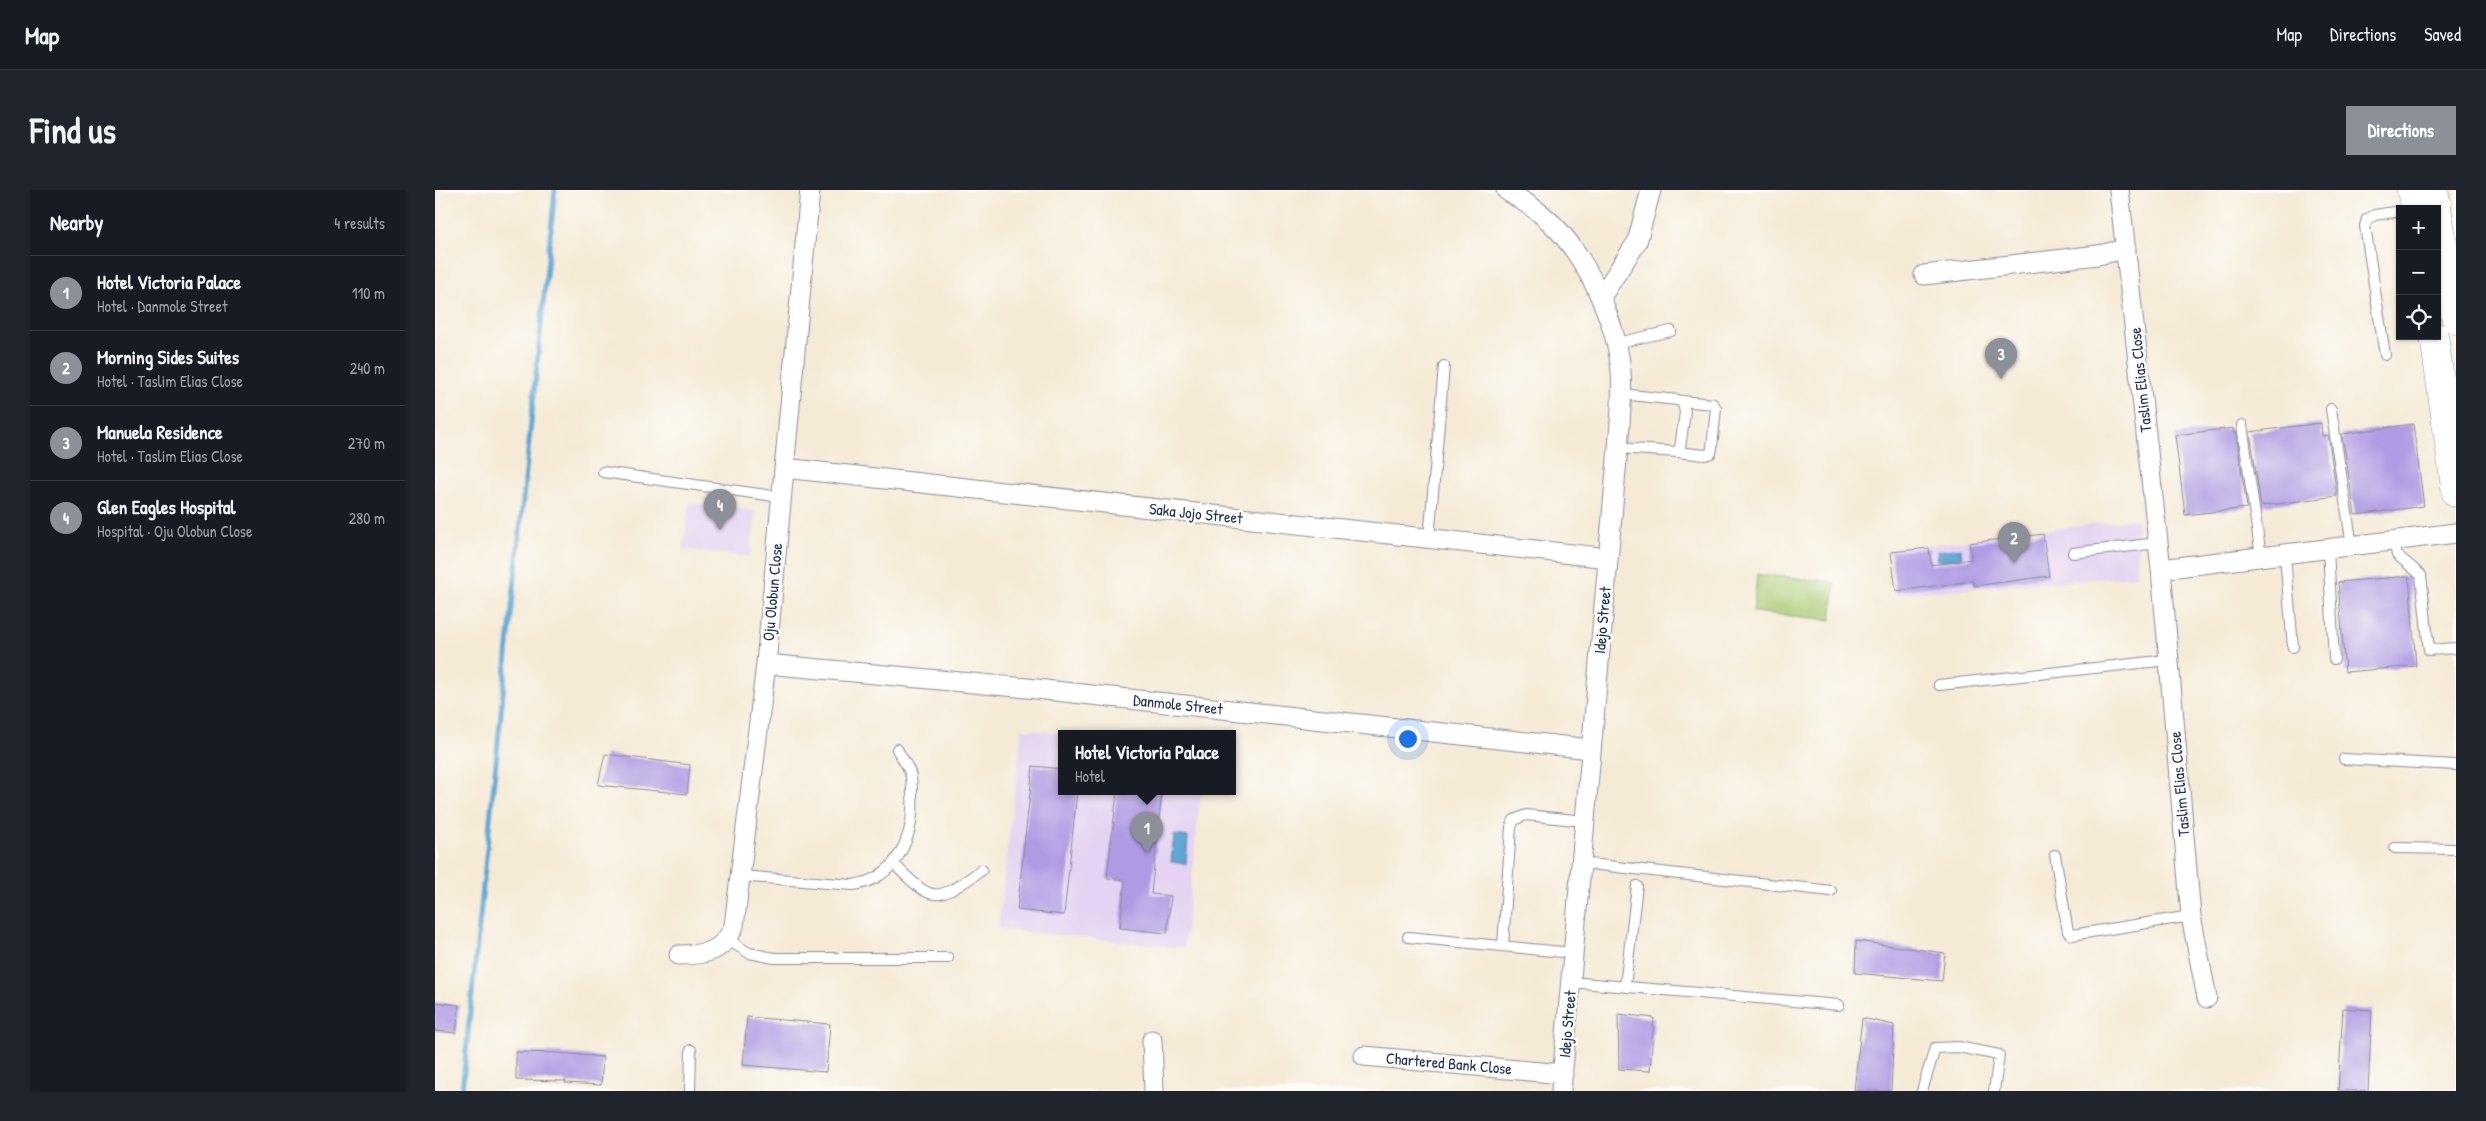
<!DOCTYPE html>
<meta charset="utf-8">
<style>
body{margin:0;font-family:"Patrick Hand",sans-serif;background:#20242c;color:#f1f3f6}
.controls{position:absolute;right:15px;top:15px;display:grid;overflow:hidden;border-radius:0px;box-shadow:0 1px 4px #0004}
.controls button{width:45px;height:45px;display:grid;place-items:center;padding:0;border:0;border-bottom:1px solid #363941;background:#171b24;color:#f1f3f6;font:25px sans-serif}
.you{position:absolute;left:972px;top:548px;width:18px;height:18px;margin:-12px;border:4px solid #fff;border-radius:50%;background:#1a73e8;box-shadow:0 0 0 8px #1a73e833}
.badge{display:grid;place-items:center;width:32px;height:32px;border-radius:50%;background:#8c9099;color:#fff;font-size:16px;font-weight:700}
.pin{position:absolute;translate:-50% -41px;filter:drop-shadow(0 1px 2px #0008)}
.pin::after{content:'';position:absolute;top:26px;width:18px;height:15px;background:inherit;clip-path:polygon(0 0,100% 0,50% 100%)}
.popup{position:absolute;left:623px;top:540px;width:178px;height:65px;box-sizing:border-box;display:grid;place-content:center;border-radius:0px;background:#171b24;filter:drop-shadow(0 1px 4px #0005);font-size:16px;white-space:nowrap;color:#9ea1a6}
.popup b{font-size:19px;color:#f1f3f6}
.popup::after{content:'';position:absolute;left:50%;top:100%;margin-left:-10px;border:10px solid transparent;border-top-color:#171b24}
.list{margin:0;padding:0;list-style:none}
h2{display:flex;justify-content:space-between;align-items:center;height:65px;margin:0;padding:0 20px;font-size:21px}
h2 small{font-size:16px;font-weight:400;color:#9ea1a6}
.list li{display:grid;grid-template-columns:32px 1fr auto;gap:15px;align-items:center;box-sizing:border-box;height:75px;padding:0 20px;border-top:1px solid #363941}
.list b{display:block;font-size:19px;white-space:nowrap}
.list p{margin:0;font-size:16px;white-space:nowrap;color:#9ea1a6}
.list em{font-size:16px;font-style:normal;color:#9ea1a6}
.icon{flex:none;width:28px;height:28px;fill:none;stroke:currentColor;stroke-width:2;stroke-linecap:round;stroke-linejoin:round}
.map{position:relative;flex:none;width:2021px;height:901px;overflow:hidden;border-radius:0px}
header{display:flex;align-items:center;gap:30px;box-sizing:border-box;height:70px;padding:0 25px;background:#171b24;border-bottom:1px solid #363941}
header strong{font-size:24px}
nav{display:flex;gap:28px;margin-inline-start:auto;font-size:18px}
.intro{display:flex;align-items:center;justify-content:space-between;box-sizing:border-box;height:120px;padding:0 30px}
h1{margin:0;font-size:35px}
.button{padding:12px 22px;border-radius:0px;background:#8c9099;color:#fff;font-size:18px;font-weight:700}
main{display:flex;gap:30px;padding:0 30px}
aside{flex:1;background:#171b24;border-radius:0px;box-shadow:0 1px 4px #0004}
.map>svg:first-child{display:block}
.built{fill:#e4d3f2}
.green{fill:#a9cb74;stroke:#627d69}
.water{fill:#5da8d5;stroke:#3c6c9a}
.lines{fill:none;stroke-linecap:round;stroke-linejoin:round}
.stream{stroke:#5da8d5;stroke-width:5}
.building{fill:#af9ae3}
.service-casing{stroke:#888c9a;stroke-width:12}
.minor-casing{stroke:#888c9a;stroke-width:21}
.trunk-casing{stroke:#888c9a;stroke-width:29}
.service{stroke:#fff;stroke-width:10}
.minor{stroke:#fff;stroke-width:19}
.trunk{stroke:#fff;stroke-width:28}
.labels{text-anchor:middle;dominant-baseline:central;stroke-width:5;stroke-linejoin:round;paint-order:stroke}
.street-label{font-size:16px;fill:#1b2f5e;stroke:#fdfcf7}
</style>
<header>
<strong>Map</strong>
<nav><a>Map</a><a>Directions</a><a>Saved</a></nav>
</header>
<div class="intro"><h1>Find us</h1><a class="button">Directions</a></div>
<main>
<aside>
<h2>Nearby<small>4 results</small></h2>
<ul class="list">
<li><span class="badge">1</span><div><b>Hotel Victoria Palace</b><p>Hotel · Danmole Street</p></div><em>110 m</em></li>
<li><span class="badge">2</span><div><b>Morning Sides Suites</b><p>Hotel · Taslim Elias Close</p></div><em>240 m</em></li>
<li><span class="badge">3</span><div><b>Manuela Residence</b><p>Hotel · Taslim Elias Close</p></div><em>270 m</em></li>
<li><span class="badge">4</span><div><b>Glen Eagles Hospital</b><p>Hospital · Oju Olobun Close</p></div><em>280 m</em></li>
</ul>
</aside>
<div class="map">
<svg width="2021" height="901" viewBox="0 0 2021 901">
<rect width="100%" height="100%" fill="#fdfcf7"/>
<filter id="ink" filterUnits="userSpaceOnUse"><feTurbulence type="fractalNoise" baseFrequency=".02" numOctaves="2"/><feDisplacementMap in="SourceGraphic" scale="10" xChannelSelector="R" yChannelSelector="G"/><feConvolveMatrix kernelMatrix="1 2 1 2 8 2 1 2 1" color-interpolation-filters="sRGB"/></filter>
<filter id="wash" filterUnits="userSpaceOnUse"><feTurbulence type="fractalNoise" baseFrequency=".0096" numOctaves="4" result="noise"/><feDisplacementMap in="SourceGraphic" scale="20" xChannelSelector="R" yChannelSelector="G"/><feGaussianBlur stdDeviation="1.12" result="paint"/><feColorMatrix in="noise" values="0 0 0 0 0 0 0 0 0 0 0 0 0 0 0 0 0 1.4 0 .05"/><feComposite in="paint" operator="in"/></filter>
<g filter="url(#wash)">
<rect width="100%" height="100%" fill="#f5ead5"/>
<path class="built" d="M254 313 321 321 315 367 248 359Z
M1702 329 1703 386 1460 404 1454 360Z
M587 539 640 544H627V602H766L749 758 563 739Z"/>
<path class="green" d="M1322 384 1400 392 1396 430 1318 422Z"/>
<path class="water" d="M1526 358 1527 368 1503 371 1502 361Z
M739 645 753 647 751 674 736 672Z"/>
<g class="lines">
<path class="stream" d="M27 901 120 0"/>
</g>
<g id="blocks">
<path class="building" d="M1886 233 1887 246 1893 245 1902 306 1826 316 1815 242Z
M1978 234 1989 316 1920 325 1907 244Z
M1798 238 1799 244H1801L1812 318 1750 325 1740 245Z
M1608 344 1614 386 1539 396 1538 391 1461 401 1456 362 1494 358 1496 375 1536 369 1534 353Z
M1974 386 1981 476 1910 482 1903 392Z
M170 564 255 575 252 604 163 595Z
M598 576 627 579V602H642L629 725 582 720Z
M682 602H727L716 704 736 706 732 743 685 738 690 690 672 688Z
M1421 751 1510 763 1507 791 1420 783Z
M0 812 24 815 21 843 0 841Z
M1908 818 1937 820 1933 901H1903Z
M1183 824 1219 828 1215 881 1184 879Z
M312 827 395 834 391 882 308 875Z
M1427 828 1459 835 1456 901H1419Z
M81 862 125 863 168 867 166 895 130 893 131 891 81 890Z"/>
</g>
</g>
<g filter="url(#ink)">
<use href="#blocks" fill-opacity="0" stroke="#888c9a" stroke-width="1"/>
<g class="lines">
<g class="service-casing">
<path id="service" d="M1182 153 1236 141
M1950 165 1930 36 1932 29 1940 25 1965 21
M1896 219 1917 356
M1807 235 1826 367
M1183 258 1242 262 1245 258 1250 222 1247 211 1242 210 1187 204
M1242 262 1270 265 1276 263 1277 258 1281 218 1278 214 1247 211
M168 282 346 307
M994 349 1009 176
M1959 351 1962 365 1986 385 1994 460 2021 458
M1893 359 1899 469
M1638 363 1723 353
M1850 366 1858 457
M1504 495 1733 470
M1909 569 2021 575
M1960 658 2021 659
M1620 665 1633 742 1637 745 1756 726
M1146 673 1396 701
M459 674C500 715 500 712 547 680
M305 686 418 695C462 689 480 646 477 605 477 598 477 589 475 583 472 574 466 567 462 559
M973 747 1138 763
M293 750 314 763 339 768H513
M1068 756 1076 637 1079 630 1091 625 1150 631
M1135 792 1404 815
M1190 796 1202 696
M255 901 256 860
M1487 901 1500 858 1523 857 1564 865 1559 901"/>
</g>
<g class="minor-casing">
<path id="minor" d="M1071 0C1083 8 1095 15 1106 24 1148 57 1181 129 1186 181 1188 207 1185 233 1183 258L1126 901
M1684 0 1726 379 1756 726 1772 808
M1489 85 1663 65 1691 59
M1166 107 1202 52 1216 0
M349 278 1173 368
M1726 379 2021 343
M331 474 592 498 1156 559
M244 765C271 765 288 762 299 736L331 474 375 0
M717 850 719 901
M929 866 1128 884"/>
</g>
<g class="trunk-casing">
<path id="trunk" d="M1976 0 1980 19
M1999 0 2021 130
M1999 146 2021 303"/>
</g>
<use href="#service" class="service"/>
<use href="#minor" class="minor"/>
<use href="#trunk" class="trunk"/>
</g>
</g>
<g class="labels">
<g class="street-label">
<text transform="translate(1705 190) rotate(-96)">Taslim Elias Close</text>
<text transform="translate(761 323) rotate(6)">Saka Jojo Street</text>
<text transform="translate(337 402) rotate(-85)">Oju Olobun Close</text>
<text transform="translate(1167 430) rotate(-85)">Idejo Street</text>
<text transform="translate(743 514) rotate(6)">Danmole Street</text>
<text transform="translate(1744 594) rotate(-95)">Taslim Elias Close</text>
<text transform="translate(1132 834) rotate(-85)">Idejo Street</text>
<text transform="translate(1014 873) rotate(5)">Chartered Bank Close</text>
</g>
</g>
</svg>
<div class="controls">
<button>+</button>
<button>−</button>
<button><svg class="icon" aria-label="locate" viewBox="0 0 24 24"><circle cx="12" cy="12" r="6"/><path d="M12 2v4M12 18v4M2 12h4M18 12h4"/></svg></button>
</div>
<div class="you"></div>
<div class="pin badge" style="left:712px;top:663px">1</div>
<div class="popup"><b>Hotel Victoria Palace</b>Hotel</div>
<div class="pin badge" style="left:1579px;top:373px">2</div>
<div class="pin badge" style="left:1566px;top:189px">3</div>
<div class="pin badge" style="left:285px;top:340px">4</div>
</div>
</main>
